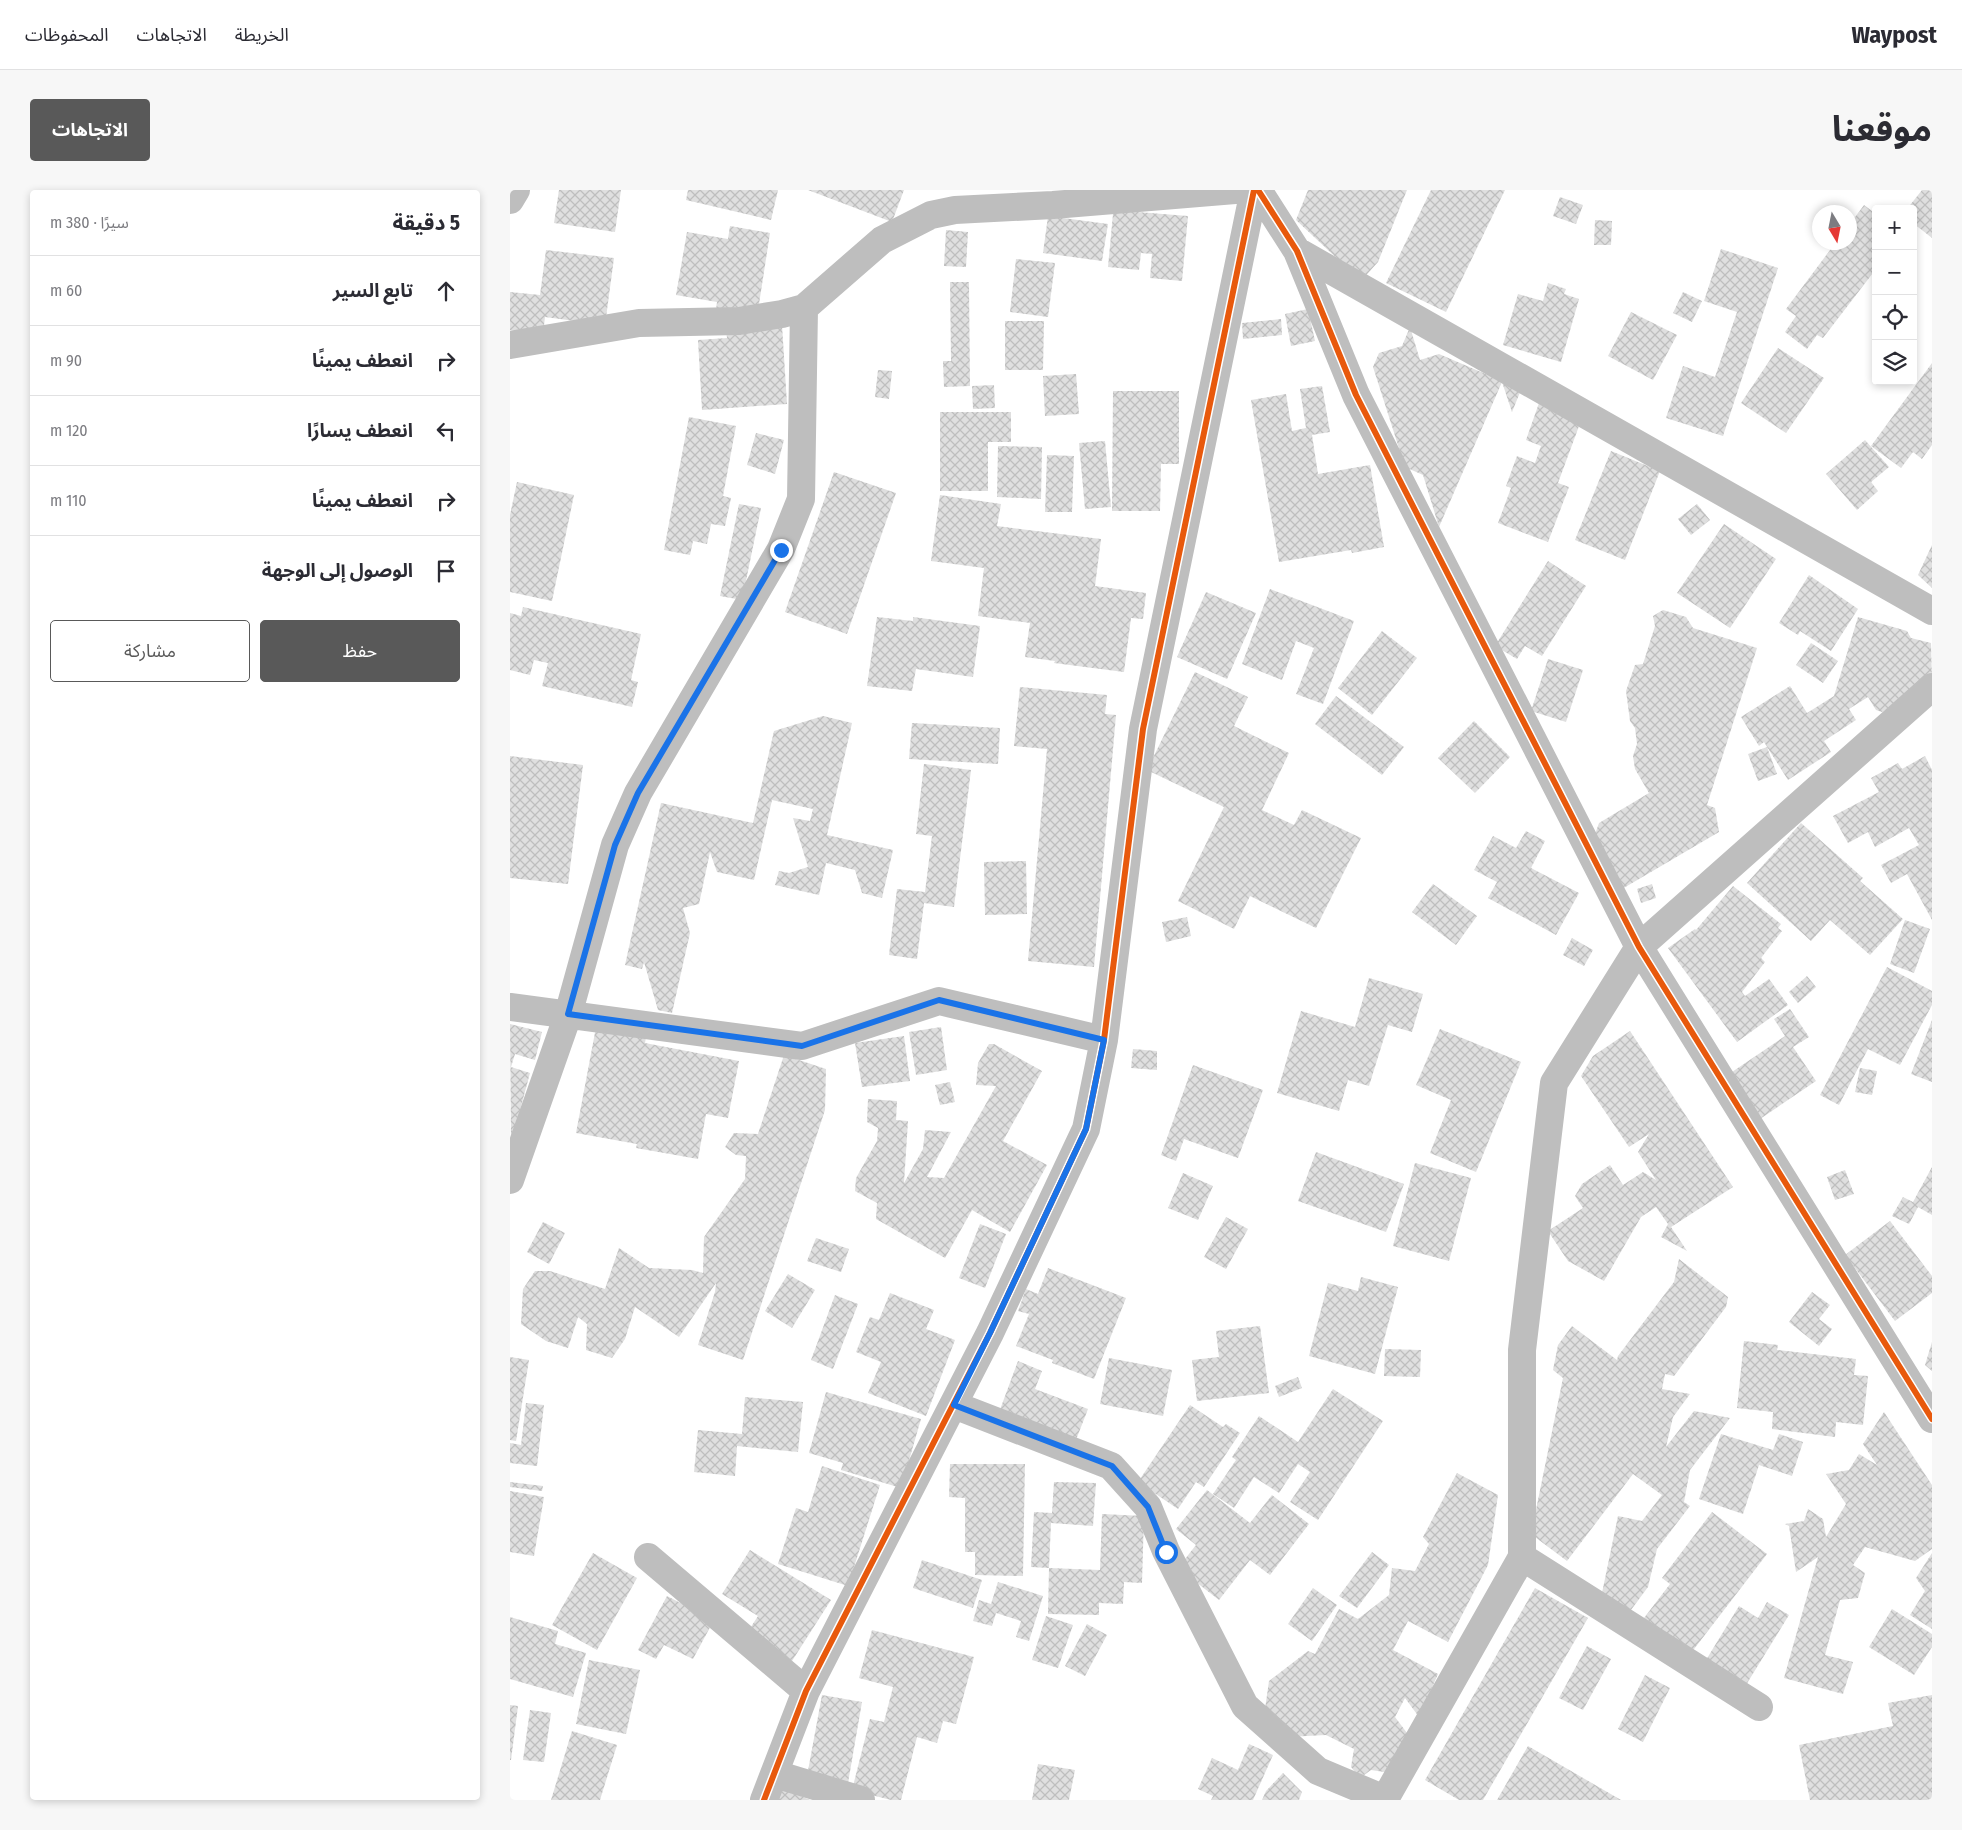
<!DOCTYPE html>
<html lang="ar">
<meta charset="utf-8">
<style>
body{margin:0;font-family:"Fira Sans Condensed","Noto Sans Arabic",sans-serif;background:#f7f7f7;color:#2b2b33;direction:rtl}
.controls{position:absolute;right:15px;top:15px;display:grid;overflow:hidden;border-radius:5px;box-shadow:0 2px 8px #0003}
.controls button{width:45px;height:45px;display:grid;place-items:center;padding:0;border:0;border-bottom:1px solid #e1e1e2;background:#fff;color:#2b2b33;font:25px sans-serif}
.compass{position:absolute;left:1302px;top:15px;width:45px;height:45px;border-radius:50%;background:#fff;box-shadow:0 2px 8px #0003;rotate:170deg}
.stop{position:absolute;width:15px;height:15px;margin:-11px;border:4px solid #1a73e8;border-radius:50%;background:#fff}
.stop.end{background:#1a73e8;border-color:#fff;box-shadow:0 1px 5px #0008}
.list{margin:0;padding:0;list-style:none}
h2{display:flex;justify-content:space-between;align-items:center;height:65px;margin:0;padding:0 20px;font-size:21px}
h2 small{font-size:16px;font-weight:400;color:#7c7c81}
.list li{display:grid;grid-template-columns:32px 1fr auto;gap:15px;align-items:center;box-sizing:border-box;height:70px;padding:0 20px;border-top:1px solid #e1e1e2}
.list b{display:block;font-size:19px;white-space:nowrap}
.list em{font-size:16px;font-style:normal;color:#7c7c81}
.actions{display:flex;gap:10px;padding:15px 20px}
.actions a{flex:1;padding:11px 0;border:1px solid #595959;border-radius:5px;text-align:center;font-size:18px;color:#595959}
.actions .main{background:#595959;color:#fff}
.icon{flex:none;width:28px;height:28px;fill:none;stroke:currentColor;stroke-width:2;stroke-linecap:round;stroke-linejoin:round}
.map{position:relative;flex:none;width:1422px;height:1610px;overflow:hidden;direction:ltr;border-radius:5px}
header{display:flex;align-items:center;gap:30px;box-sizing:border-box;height:70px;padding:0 25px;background:#fff;border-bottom:1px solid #e1e1e2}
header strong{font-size:24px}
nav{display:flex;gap:28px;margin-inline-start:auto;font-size:18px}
.intro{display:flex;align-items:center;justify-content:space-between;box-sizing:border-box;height:120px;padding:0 30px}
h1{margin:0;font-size:35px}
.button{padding:12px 22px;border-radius:5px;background:#595959;color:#fff;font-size:18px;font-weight:700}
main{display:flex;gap:30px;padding:0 30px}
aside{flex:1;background:#fff;border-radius:5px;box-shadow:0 2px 8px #0003}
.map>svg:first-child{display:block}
.building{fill:url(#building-cross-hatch)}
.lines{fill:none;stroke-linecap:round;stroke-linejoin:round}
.minor{stroke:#bebebe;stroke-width:28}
.cycleway-casing{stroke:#fff;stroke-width:9}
.cycleway{stroke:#e8590c;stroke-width:6}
.route{stroke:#1a73e8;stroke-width:6}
</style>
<header>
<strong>Waypost</strong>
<nav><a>الخريطة</a><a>الاتجاهات</a><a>المحفوظات</a></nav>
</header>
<div class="intro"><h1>موقعنا</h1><a class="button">الاتجاهات</a></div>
<main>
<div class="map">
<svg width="1422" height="1610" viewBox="0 0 1422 1610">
<defs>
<pattern id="building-cross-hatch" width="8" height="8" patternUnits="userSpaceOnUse" patternTransform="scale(1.25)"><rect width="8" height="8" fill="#dfdfdf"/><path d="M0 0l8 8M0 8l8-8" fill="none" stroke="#bebebe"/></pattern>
</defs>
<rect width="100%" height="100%" fill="#fff"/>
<path class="building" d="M49 0H111L105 42 44 33Z
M178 0H268L261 30 176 10Z
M298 0H394L382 32Z
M798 0H897L868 72 851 91 786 30Z
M921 0H995L936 122 876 93Z
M1412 0H1422V48L1403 33V19H1397Z
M1050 7 1073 15 1066 34 1043 26Z
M604 13 615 21 678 26 672 91 640 88 642 64 631 63 629 80 598 77Z
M1354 15 1366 24V79L1313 148 1307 145 1297 159 1275 142 1286 126 1276 119 1326 52H1340V34Z
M538 26 598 34 592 71 533 63Z
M1085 30 1102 31 1101 55H1084Z
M220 36 260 43 247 127 206 120 207 112 166 105 177 42 218 49Z
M436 40 458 42 456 77 434 76Z
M1211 59 1268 78 1213 246 1156 228 1173 176 1205 187 1227 122 1194 111Z
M36 60 104 68 95 135 35 127 33 144 0 140V102L30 105Z
M506 69 545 73 538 127 500 122Z
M440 92H459L460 196 434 197 433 171H441Z
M1038 93 1056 99 1054 104 1069 109 1051 172 993 155 1008 104 1033 111Z
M1173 102 1192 111 1182 132 1163 123Z
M798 119 805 151 781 156 775 124Z
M1121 122 1167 145 1143 190 1098 166Z
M771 129 772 145 733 149 732 133Z
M495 131H534L533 180H495Z
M272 135 277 214 192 220 188 150 217 148 216 138Z
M900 137 910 170 929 164 985 188 1013 195 1002 222 992 192 929 337 913 285 895 277 863 177 869 163 892 156Z
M1268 158 1314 188 1276 243 1231 213Z
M1422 173V255L1412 269 1403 262 1391 278 1361 256Z
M368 180 382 181 379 209 365 207Z
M566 184 569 224 535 226 533 186Z
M484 195 485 218 463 219 462 196Z
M812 196 820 242 802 245 808 284 860 275 874 357 842 363 841 360 769 372 741 210 776 204 782 241 796 238 790 199Z
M603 201H669V274H651L650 321H602Z
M1029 213 1072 228 1048 293 1059 297 1038 352 988 333 1001 298 996 296 1007 266 1025 273 1031 256 1016 250Z
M430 222H501V252H478V301H430Z
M179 227 226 236 213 306 221 308 215 336 201 334 197 354 183 351 180 365 154 360Z
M246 243 274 250 265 284 237 275Z
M1355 250 1379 277 1361 292 1368 301 1347 320 1316 284Z
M595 251 601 317 575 319 569 253Z
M488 256 532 257 531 309 487 307Z
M1101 261 1150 281 1115 370 1065 350Z
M537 265 564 266 562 322H535Z
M324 282 386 303 337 444 275 422Z
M7 292 64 305 42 411 0 402V325Z
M430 305 491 314 487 336 591 349 585 396 636 403 633 429 621 428 614 482 544 473 545 471 515 467 520 433 468 426 474 378 421 371Z
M229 314 251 318 232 410 210 406Z
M1187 314 1200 330 1181 345 1168 329Z
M1214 334 1266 369 1220 438 1167 403Z
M1422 355V398L1408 385Z
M1038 371 1076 396 1032 466 1015 456 1007 469 985 456Z
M1299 385 1348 419 1321 461 1290 441 1288 445 1269 433Z
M760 399 844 431 813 514 786 504 804 458 786 451 772 490 732 474Z
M696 402 746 423 717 489 667 467Z
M13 417 131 444 121 490 128 492 122 517 32 496 38 473 24 470 20 485 0 480V423L11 426Z
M1153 420 1176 427 1183 438 1247 458 1197 615 1205 618 1209 642 1112 699 1083 650 1089 633 1139 603 1125 579 1123 566 1127 554 1125 538 1120 531 1116 501 1125 475 1133 474 1145 436 1143 426Z
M367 427 403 431V427L470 436 463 487 406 479 402 501 357 496Z
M1348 427 1397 441 1401 448 1421 453 1422 491 1372 522 1366 520 1358 507 1339 519 1346 530 1314 551 1321 562 1278 590 1254 552 1249 556 1231 527 1280 496 1297 523 1324 506Z
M872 441 907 468 862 525 828 498Z
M1301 453 1328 471 1313 493 1286 475Z
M1038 469 1073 480 1056 532 1021 521Z
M685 482 738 507 724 536 779 563 752 620 784 635 792 620 851 648 806 738 740 706 724 739 668 711 714 617 637 580Z
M510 497 597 505 595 524 606 525 584 777 518 771 537 559 504 556Z
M826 506 894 557 872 585 805 534Z
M313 526 342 533 317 645 383 660 372 708 352 703 345 680 316 673 309 705 265 695 269 681 279 683 298 677 283 628 300 631 303 619 262 610 244 690 207 682 200 662 189 714 173 718 180 743 162 823 148 820 134 772 132 779 115 775 151 613 243 633 264 541Z
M964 531 1000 567 965 603 928 568Z
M402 533 490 538 488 574 399 569Z
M1257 557 1267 584 1248 591 1238 564Z
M0 566 73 575 58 694 0 688Z
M1415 566 1422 580V730L1397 684 1381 693 1371 675 1409 655 1399 638 1365 657 1358 642 1338 653 1323 626 1369 602 1361 588 1388 573 1392 579Z
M414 574 461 580 444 717 414 713 407 769 379 765 387 699 415 702 422 646 406 644Z
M1291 633 1353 688 1350 691 1393 729 1360 765 1320 730 1301 751 1237 693Z
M1016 641 1035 651 1021 678 1069 703 1046 745 978 708 987 692 964 680 983 646 1006 658Z
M516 671 517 724 475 725 474 672Z
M923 694 967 726 946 755 902 722Z
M1142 694 1146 708 1131 713 1127 699Z
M1223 696 1271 734 1268 738 1272 741 1251 768 1255 772 1232 802 1235 806 1259 789 1278 815 1227 852 1158 758 1185 739 1186 740Z
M677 727 681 746 656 752 652 732Z
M1395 730 1420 739 1404 783 1380 774Z
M1062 748 1083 760 1074 776 1053 765Z
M1377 777 1422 801V815L1390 875 1358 859 1329 915 1310 905Z
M1297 786 1306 797 1288 813 1279 802Z
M859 788 913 804 902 842 878 835 859 896 838 890 829 921 767 903 791 821 845 837Z
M1280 819 1299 847 1283 857 1306 891 1250 929 1219 884 1275 846 1264 829Z
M1422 830V892L1401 884Z
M87 832 137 841 135 853 229 871 218 928 196 924 188 969 126 958 127 954 66 943Z
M0 834 32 842 25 870 5 864 1 877 20 883 1 954Z
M431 837 437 880 406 885 399 842Z
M930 839 1011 872 966 982 920 963 941 910 906 895Z
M1120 841 1223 997 1161 1037 1177 1061 1151 1047 1158 1034 1146 1017 1131 1027 1094 1091 1058 1071 1038 1041 1073 1018 1065 1006 1072 994 1100 975 1113 995 1133 982 1146 990 1128 962 1139 944 1119 957 1071 886 1083 866Z
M394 846 400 891 352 897 345 853Z
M479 854H484L532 881 493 951 537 975 500 1042 462 1020 435 1068 366 1029 367 1013 345 1001 346 988 367 951 368 938 357 932 358 909 387 911 386 930 398 931 394 993 413 959 415 940 441 942 417 987 434 988 486 896 466 895 468 873Z
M623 859 647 861V880L621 878Z
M274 865 316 879 315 920 233 1170 188 1155 205 1102 206 1093 169 1147 125 1117 115 1149 102 1168 76 1160 77 1134 68 1127 58 1158 36 1151 11 1134 13 1099 25 1081H40L95 1099 109 1058 139 1078 182 1080 193 1083 194 1047 235 989 236 966 226 965 215 957 224 943 248 944Z
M683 875 753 900 728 968 674 949 666 971 651 965Z
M1350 878 1367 881 1362 905 1345 902Z
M440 892 445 912 430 915 425 895Z
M806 962 894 994 876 1042 788 1011Z
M905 973 961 988 939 1071 883 1056Z
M1422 977V1025L1408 1017 1399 1034 1382 1026 1393 1007 1403 1012Z
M1335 980 1344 1004 1325 1010 1317 987Z
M673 983 703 996 688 1030 658 1018Z
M716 1027 738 1039 716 1079 694 1067Z
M1380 1031 1422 1086V1103L1385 1131 1335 1065Z
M33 1032 55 1043 39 1074 17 1062Z
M470 1034 496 1044 475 1098 449 1088Z
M306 1048 339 1059 331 1082 297 1071Z
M1169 1069 1218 1107 1216 1117 1164 1186 1155 1184 1152 1199 1180 1204 1163 1227 1156 1257 1184 1221 1220 1228 1180 1280 1174 1312 1180 1316 1147 1359 1138 1397 1118 1424 1092 1403 1108 1326 1132 1331 1152 1305 1123 1284 1057 1371 1021 1344 1053 1188 1043 1180 1048 1155 1062 1136 1107 1170 1108 1166 1164 1092Z
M538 1078 616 1108 584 1189 542 1173 543 1170 506 1156 519 1124 508 1121 516 1099 528 1104Z
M278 1084 305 1100 282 1138 255 1121Z
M851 1087 888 1097 865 1184 799 1166 818 1093 848 1101Z
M1302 1102 1320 1115 1309 1129 1322 1139 1309 1156 1279 1132Z
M380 1103 424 1120 416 1139 445 1150 416 1226 358 1203 371 1172 346 1162 360 1127 369 1130Z
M325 1105 348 1114 323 1179 301 1170Z
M750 1136 759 1203 687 1211 682 1170 709 1167 706 1141Z
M1234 1151 1268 1155 1267 1160 1346 1169 1344 1185 1358 1186 1353 1235 1326 1232 1325 1247 1262 1239 1263 1222 1227 1218Z
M1422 1152V1181L1415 1175Z
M875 1159 911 1160 910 1187 874 1186Z
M0 1167 19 1170 6 1251 0 1250Z
M599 1168 662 1180 653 1226 590 1214Z
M508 1171 532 1181 525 1199 578 1219 564 1255 488 1225Z
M788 1187 792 1198 769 1207 765 1196Z
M823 1199 873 1231 808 1330 780 1312 800 1282 788 1274 769 1303 744 1287 724 1318 703 1304 726 1270 722 1267 749 1226 788 1252Z
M316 1202 411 1229 391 1298 331 1280 333 1273 299 1263Z
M235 1207 293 1212 288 1262 227 1256 225 1286 184 1282 188 1240 232 1244Z
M16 1213 34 1215 27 1276 0 1273V1253L11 1255Z
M680 1215 713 1237 716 1234 730 1243 694 1297 686 1292 668 1319 628 1292Z
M1374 1222 1422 1295V1359L1405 1371 1355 1357 1343 1375 1355 1383 1348 1408 1330 1410 1315 1465 1343 1472 1333 1504 1274 1488 1308 1367 1286 1382 1279 1336 1275 1334 1294 1331 1298 1319 1313 1329 1316 1347 1336 1314 1316 1284 1339 1280 1349 1264 1367 1275 1353 1254Z
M1211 1244 1263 1260 1269 1244 1293 1252 1282 1286 1249 1275 1233 1324 1189 1309Z
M440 1274H515L513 1386 465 1385V1362H455V1308L439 1307Z
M312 1276 370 1295 338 1396 268 1374 286 1318 298 1322Z
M947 1283 988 1305 978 1375 938 1452 898 1431 883 1460 928 1484 909 1527 895 1508 885 1527 900 1547 881 1583 861 1580 850 1588 841 1577 844 1559 816 1545 777 1547 755 1519 759 1491 798 1461 805 1464 829 1419 848 1429 879 1405 882 1378 905 1381 919 1354 913 1347Z
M0 1292 33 1296 32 1301 0 1297Z
M544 1292 586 1293 583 1336 541 1333 539 1378 521 1377 524 1322 542 1323Z
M697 1300 740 1333 762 1305 799 1334 760 1385 740 1370 709 1410 668 1378 686 1355 666 1339Z
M0 1301 34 1307 24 1366 0 1362Z
M1202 1322 1257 1364 1181 1463 1134 1428 1160 1394 1152 1388Z
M592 1324 634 1326 632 1393 614 1392 613 1414 589 1413V1425L538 1424 539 1378 590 1380Z
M240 1360 321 1410 282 1471 237 1443 248 1426 212 1404Z
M862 1362 879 1375 847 1418 829 1406Z
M83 1363 127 1388 87 1460 42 1435Z
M1422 1363V1439L1400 1425 1415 1401 1406 1388Z
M412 1370 472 1390 463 1418 403 1398Z
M488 1392 533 1406 519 1451 506 1447 511 1431 486 1423 482 1436 463 1431 469 1410 481 1414Z
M803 1398 827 1415 802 1451 778 1434Z
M1025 1398 1078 1428 973 1610H949L915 1590Z
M157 1406 204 1430 183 1469 154 1455 146 1469 128 1460Z
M1257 1412 1279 1425 1236 1495 1196 1470 1229 1416 1248 1428Z
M1382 1419 1422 1444V1457L1404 1485 1359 1457Z
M536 1426 563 1435 548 1478 522 1470Z
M0 1427 48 1441 45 1454 76 1463 63 1507 0 1489Z
M577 1434 597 1445 575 1486 555 1476Z
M362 1440 464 1467 446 1534 433 1531 427 1553 407 1547 391 1610H381L342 1600 360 1529 374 1532 383 1497 349 1488Z
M1077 1456 1101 1469 1073 1520 1049 1508Z
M79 1470 130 1480 116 1544 66 1534Z
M1135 1485 1160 1498 1133 1552 1108 1539Z
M312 1505 352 1512 338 1593 297 1586Z
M1422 1505V1610H1300L1289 1555 1383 1536 1378 1513Z
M0 1515 8 1516 1 1570H0Z
M20 1520 41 1523 34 1572 13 1570Z
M62 1541 107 1555 90 1610H41Z
M739 1554 763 1565 743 1610H701L703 1606 688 1599 702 1568 728 1580Z
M1018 1556 1111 1610H987Z
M528 1574 565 1580 559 1610H522Z
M773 1583 792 1602 789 1610H752L756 1601Z
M268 1596 300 1610H262Z"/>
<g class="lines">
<path class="minor" d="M748 0 787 61 846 205 1129 757 1422 1229
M0 10 6 0
M787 61 1422 421
M0 155 129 133 229 131 272 124 294 118 372 50 421 25 445 20 543 15 725 0
M0 817 292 856 429 811 594 850
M0 990 58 825 105 655 128 603 271 359 291 309 294 118
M444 1215 601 1276 638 1317 656 1361 735 1516 808 1581 877 1610
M138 1367 296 1501
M1012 1367 1249 1517
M265 1584 351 1610
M254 1610 296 1501 480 1143 576 939 594 850 633 539 744 0
M872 1610 875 1609 1012 1367V1160L1044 893 1129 757 1422 497"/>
<g class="cycleway-casing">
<path id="cycleway" d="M748 0 787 61 846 205 1129 757 1422 1229
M254 1610 296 1501 480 1143 576 939 594 850 633 539 744 0"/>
</g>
<use href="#cycleway" class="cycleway"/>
</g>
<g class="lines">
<path class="route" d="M271 360 128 603 105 655 58 824 292 856 429 810 594 850 576 939 480 1143 444 1215 602 1276 638 1317 656 1362"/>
</g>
</svg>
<div class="controls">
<button>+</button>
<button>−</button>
<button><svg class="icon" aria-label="locate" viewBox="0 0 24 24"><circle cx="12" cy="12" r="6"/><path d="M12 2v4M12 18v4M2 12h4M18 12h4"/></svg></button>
<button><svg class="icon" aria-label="layers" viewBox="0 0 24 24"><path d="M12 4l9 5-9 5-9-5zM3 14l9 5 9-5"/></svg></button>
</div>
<svg class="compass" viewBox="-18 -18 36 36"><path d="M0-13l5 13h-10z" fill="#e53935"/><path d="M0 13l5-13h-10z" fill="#7c7c81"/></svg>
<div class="stop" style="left:656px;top:1362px"></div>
<div class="stop end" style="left:271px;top:360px"></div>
</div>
<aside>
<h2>5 دقيقة<small>سيرًا · 380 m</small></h2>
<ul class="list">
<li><svg class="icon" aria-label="ahead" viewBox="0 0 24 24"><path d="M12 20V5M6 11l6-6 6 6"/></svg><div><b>تابع السير</b></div><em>60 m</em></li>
<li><svg class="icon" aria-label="right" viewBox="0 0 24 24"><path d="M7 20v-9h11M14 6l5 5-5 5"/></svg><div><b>انعطف يمينًا</b></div><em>90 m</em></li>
<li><svg class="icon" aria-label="left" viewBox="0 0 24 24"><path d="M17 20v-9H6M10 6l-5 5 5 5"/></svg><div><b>انعطف يسارًا</b></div><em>120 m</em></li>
<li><svg class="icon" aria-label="right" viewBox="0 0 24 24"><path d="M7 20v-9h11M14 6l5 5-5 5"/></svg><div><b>انعطف يمينًا</b></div><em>110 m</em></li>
<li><svg class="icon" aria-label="arrive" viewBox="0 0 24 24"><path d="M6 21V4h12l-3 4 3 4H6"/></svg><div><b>الوصول إلى الوجهة</b></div></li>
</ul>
<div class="actions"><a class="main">حفظ</a><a>مشاركة</a></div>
</aside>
</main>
